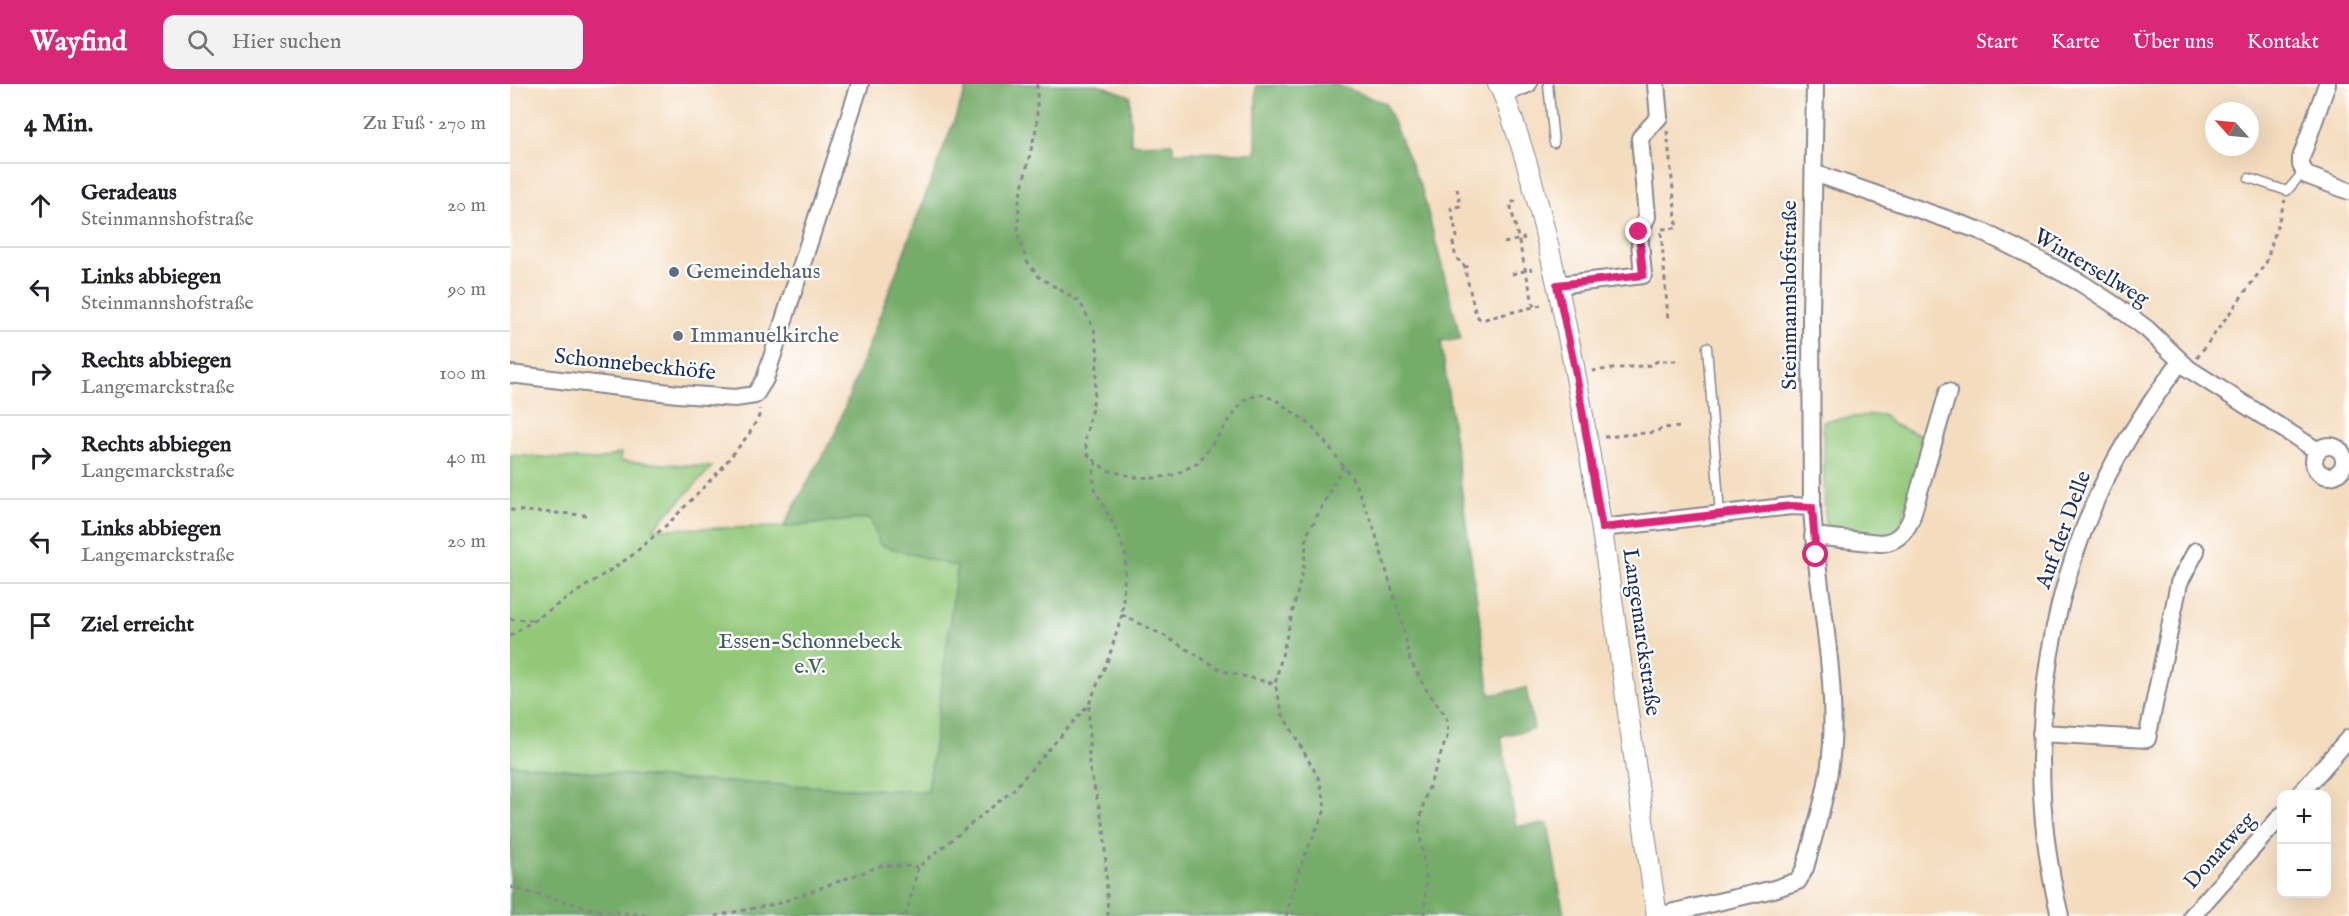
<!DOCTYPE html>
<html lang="de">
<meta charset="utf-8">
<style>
body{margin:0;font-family:"IM FELL English",serif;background:#f2f2f2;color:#202124}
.controls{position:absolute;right:18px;bottom:18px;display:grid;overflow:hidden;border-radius:12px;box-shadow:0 6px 24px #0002}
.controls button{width:54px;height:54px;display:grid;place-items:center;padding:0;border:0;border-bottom:2px solid #e0e0e0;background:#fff;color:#202124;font:30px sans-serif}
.compass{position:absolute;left:1695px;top:18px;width:54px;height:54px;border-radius:50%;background:#fff;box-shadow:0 6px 24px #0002;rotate:297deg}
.stop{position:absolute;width:18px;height:18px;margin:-14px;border:4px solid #db2777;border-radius:50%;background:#fff}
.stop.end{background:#db2777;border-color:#fff;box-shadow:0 2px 6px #0008}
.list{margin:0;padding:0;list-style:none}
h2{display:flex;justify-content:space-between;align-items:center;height:78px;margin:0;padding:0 24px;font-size:26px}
h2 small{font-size:20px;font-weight:400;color:#757577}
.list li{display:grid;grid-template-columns:39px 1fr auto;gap:18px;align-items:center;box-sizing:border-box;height:84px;padding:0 24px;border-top:2px solid #e0e0e0}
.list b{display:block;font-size:22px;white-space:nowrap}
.list p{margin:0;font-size:20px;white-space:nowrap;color:#757577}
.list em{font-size:20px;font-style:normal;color:#757577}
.icon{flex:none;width:33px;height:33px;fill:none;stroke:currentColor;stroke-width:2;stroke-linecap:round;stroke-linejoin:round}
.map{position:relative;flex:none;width:1839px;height:832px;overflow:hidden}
header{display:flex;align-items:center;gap:36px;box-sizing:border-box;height:84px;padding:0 30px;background:#db2777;color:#fff}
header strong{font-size:28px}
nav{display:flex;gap:33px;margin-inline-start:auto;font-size:21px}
.search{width:420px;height:54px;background:#f2f2f2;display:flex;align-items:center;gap:15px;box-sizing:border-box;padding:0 21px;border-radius:12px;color:#757577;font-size:22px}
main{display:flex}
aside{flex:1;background:#fff}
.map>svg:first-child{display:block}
.green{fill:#93c879;stroke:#577c6c;stroke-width:1.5}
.forest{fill:#76ac69;stroke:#486e64;stroke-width:1.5}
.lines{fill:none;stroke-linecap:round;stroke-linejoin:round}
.service-casing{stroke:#88868e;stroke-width:11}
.minor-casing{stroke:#88868e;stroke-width:20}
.tertiary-casing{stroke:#88868e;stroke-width:22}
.path{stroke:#88868e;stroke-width:3;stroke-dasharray:4.5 4.5;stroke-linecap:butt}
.service{stroke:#fff;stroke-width:8}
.minor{stroke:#fff;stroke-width:16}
.tertiary{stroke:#fff;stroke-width:20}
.route{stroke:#db2777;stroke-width:8}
.service-dot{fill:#5c6f8a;stroke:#fff;stroke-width:2}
.worship-dot{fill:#6b7280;stroke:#fff;stroke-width:2}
.labels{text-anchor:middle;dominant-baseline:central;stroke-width:4.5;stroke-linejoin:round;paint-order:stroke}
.street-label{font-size:22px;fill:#1b2f5e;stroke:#fff}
.service-label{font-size:22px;fill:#4e5e75;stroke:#fff;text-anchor:start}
.worship-label{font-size:22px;fill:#5b616d;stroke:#fff;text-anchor:start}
.park-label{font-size:22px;fill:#3f5d66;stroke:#fff}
</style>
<header>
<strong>Wayfind</strong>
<div class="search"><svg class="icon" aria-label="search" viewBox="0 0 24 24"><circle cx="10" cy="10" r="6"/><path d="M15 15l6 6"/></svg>Hier suchen</div>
<nav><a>Start</a><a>Karte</a><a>Über uns</a><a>Kontakt</a></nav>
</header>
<main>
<aside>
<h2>4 Min.<small>Zu Fuß · 270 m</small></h2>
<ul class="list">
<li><svg class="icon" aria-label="ahead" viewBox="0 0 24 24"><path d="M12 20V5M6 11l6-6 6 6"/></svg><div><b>Geradeaus</b><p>Steinmannshofstraße</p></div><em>20 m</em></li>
<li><svg class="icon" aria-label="left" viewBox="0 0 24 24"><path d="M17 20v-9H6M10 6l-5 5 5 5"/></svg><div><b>Links abbiegen</b><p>Steinmannshofstraße</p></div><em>90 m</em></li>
<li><svg class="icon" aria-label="right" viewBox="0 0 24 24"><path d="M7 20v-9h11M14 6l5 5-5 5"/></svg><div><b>Rechts abbiegen</b><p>Langemarckstraße</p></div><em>100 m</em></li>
<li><svg class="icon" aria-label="right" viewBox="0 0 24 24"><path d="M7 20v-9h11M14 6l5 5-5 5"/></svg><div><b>Rechts abbiegen</b><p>Langemarckstraße</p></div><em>40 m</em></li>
<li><svg class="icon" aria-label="left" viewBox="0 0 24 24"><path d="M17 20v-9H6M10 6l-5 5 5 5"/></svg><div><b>Links abbiegen</b><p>Langemarckstraße</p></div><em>20 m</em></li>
<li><svg class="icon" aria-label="arrive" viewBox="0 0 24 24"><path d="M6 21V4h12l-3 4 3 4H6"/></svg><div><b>Ziel erreicht</b></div></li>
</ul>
</aside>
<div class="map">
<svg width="1839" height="832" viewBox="0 0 1839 832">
<rect width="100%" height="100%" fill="#fff"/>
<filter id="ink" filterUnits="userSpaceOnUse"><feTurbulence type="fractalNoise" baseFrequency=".0167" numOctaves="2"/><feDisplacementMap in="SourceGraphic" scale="12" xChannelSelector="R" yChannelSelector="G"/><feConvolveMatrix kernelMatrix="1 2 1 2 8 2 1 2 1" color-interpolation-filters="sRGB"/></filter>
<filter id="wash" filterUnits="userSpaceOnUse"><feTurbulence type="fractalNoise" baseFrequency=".008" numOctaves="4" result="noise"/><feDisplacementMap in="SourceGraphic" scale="24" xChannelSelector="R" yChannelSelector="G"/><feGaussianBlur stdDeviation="1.35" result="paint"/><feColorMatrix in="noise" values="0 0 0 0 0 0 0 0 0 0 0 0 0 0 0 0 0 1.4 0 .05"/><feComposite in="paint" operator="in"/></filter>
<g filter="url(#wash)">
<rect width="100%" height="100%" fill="#f4dcbe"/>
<path class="green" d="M1359 331H1373L1382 340 1418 354 1390 443 1372 453 1334 450 1318 445 1315 438 1313 337Z
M111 369 110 377 202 383 143 445 273 443 360 434 370 461 448 483 418 708 173 696 0 680V371L88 376Z"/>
<path class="forest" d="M458 0H588L620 12 621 60 662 59 664 68 746 69V2L825 0 875 19 912 106 951 255 931 257 980 611 1016 604 1024 645 991 652 1006 742 1038 740 1054 832H0V680L173 696 418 708 447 483 370 461 360 434 273 443 325 349Z"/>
</g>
<g filter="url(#ink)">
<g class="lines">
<g class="service-casing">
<path id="service" d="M1038 0 1044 59
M1739 94 1777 107 1794 87
M1197 263 1210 430"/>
</g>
<g class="minor-casing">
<path id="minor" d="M1817 0 1791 74V81L1796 91 1839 107
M993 10 1018 0
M1304 92H1313L1471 147 1527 175 1571 199 1606 222 1637 245 1679 285 1808 367
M1047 201 1133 191 1129 148 1137 133 1130 54 1149 33 1146 0
M0 290 168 310 225 314 245 311 255 295 350 0
M1804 377a15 15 0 1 1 30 0a15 15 0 1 1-30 0Z
M1092 444 1281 422 1302 423
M1303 452 1370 459C1386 458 1395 449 1401 435L1438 308
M1531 649 1637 655 1669 499 1686 467
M1790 710 1839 654
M1147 832 1264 805 1288 797 1295 784C1306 743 1320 701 1322 659 1326 579 1306 502 1302 423L1301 231 1305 0
M1550 832C1516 694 1528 548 1585 418 1606 368 1638 321 1670 278
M1682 832 1772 731"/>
</g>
<g class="tertiary-casing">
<path id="tertiary" d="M988 0C996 14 1001 31 1006 46 1024 98 1036 151 1048 204 1093 411 1115 622 1147 832"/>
</g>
<path class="path" d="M527 0V41L509 116 508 151 516 176 529 193 570 218 584 245 588 270 584 314 575 357 578 371 596 386 625 393 645 394 664 391 688 379 734 316 750 310 766 316 798 339 820 364 844 397 862 438 893 543 900 576 917 607 935 631 938 639 937 653 914 717 909 744 916 794 914 832
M1157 47 1167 144 1151 145 1158 235
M947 104 950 122 941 124 947 153 943 159 946 175 953 178 966 231 970 235H975L1031 221
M1006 117 1000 119 1024 223
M994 159 1015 154
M954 183 961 182
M1002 190 1022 185
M1687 274 1756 179 1775 116
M1082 287 1140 281 1148 277H1169
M1094 353 1146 348 1152 344 1172 343
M1831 386 1839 392
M0 426 76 431
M612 531 653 551 713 587 765 600
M0 535 24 536
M0 552 120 473 159 439 211 385 239 350 249 332V325
M579 622V682L594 743 598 832
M0 803 82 825 142 832
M205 832 270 819 373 781 408 783
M396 832 408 783 503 706 579 620 599 573 612 531 616 472 608 449 585 406 583 391 586 379
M776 832 789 785 815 726 814 714 808 693 773 631 765 600 794 481 797 451 833 382"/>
<use href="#service" class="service"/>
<use href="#minor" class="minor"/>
<use href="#tertiary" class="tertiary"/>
</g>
</g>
<g class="lines" filter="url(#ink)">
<path class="route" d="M1129 148 1133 191 1047 201 1066 290 1092 444 1281 422 1302 423 1306 471"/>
</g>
<circle class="service-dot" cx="164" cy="188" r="6"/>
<circle class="worship-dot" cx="168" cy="252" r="6"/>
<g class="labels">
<g class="street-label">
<text transform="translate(1581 184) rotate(31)">Wintersellweg</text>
<text transform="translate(1280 211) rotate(-90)">Steinmannshofstraße</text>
<text transform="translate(125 281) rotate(6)">Schonnebeckhöfe</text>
<text transform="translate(1554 446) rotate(-70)">Auf der Delle</text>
<text transform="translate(1131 548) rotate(82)">Langemarckstraße</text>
<text transform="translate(1710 767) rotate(-48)">Donatweg</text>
</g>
<g class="service-label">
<text x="176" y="188">Gemeindehaus</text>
</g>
<g class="worship-label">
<text x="180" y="252">Immanuelkirche</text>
</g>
<g class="park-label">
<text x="300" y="558">Essen-Schonnebeck<tspan x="300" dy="25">e.V.</tspan></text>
</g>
</g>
</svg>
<div class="controls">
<button>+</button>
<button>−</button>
</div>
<svg class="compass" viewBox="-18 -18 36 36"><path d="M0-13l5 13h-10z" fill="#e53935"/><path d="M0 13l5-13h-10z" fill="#757577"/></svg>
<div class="stop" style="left:1306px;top:471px"></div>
<div class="stop end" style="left:1129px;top:148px"></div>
</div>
</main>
